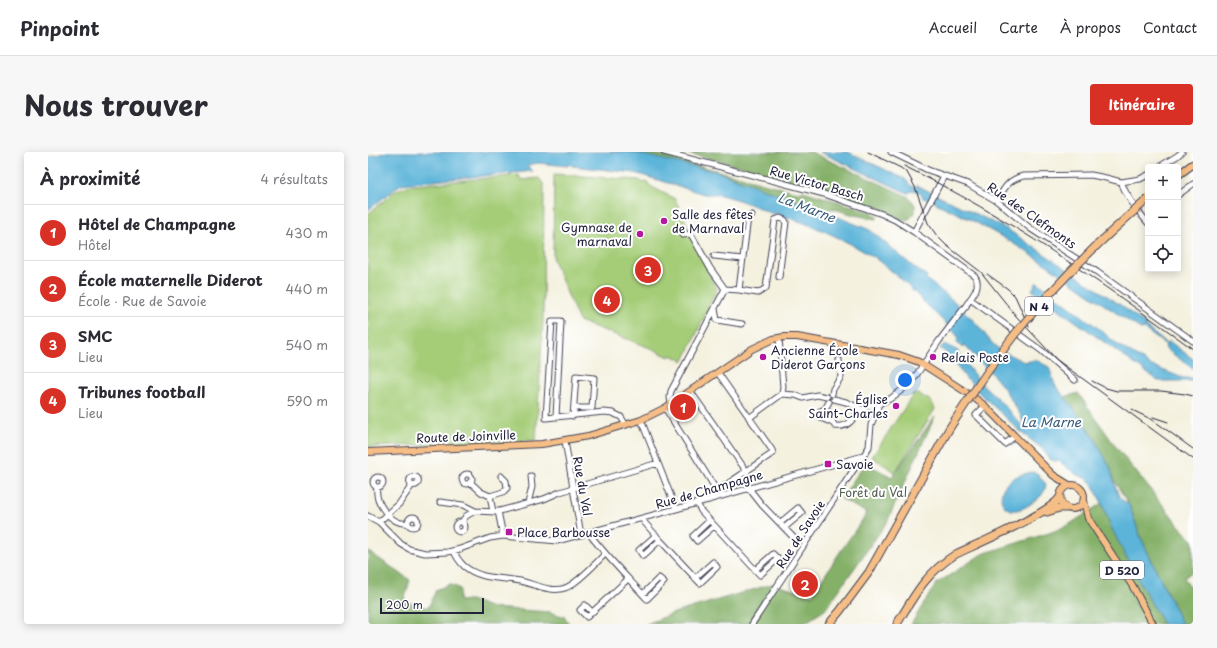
<!DOCTYPE html>
<html lang="fr">
<meta charset="utf-8">
<style>
body{margin:0;font-family:"Playpen Sans",sans-serif;background:#f7f7f7;color:#2b2b33}
.controls{position:absolute;right:12px;top:12px;display:grid;overflow:hidden;border-radius:4px;box-shadow:0 2px 10px #0003}
.controls button{width:36px;height:36px;display:grid;place-items:center;padding:0;border:0;border-bottom:1px solid #e1e1e2;background:#fff;color:#2b2b33;font:20px sans-serif}
.scale{position:absolute;left:12px;bottom:10px;width:104px;box-sizing:border-box;padding-left:4px;border:2px solid #22223b;border-top:0;font-size:11px;line-height:14px;white-space:nowrap;color:#22223b;-webkit-text-stroke:3px #fff;paint-order:stroke}
.you{position:absolute;left:537px;top:228px;width:14px;height:14px;margin:-10px;border:3px solid #fff;border-radius:50%;background:#1a73e8;box-shadow:0 0 0 6px #1a73e833}
.badge{display:grid;place-items:center;width:26px;height:26px;border-radius:50%;background:#d93025;color:#fff;font-size:13px;font-weight:700}
.pin{position:absolute;translate:-50% -50%;border:2px solid #fff;box-shadow:0 1px 4px #0006}
.list{margin:0;padding:0;list-style:none}
h2{display:flex;justify-content:space-between;align-items:center;height:52px;margin:0;padding:0 16px;font-size:17px}
h2 small{font-size:13px;font-weight:400;color:#7c7c81}
.list li{display:grid;grid-template-columns:26px 1fr auto;gap:12px;align-items:center;box-sizing:border-box;height:56px;padding:0 16px;border-top:1px solid #e1e1e2}
.list b{display:block;font-size:15px;white-space:nowrap}
.list p{margin:0;font-size:13px;white-space:nowrap;color:#7c7c81}
.list em{font-size:13px;font-style:normal;color:#7c7c81}
.icon{flex:none;width:22px;height:22px;fill:none;stroke:currentColor;stroke-width:2;stroke-linecap:round;stroke-linejoin:round}
.map{position:relative;flex:none;width:825px;height:472px;overflow:hidden;border-radius:4px}
header{display:flex;align-items:center;gap:24px;box-sizing:border-box;height:56px;padding:0 20px;background:#fff;border-bottom:1px solid #e1e1e2}
header strong{font-size:19px}
nav{display:flex;gap:22px;margin-inline-start:auto;font-size:14px}
.intro{display:flex;align-items:center;justify-content:space-between;box-sizing:border-box;height:96px;padding:0 24px}
h1{margin:0;font-size:28px}
.button{padding:10px 18px;border-radius:4px;background:#d93025;color:#fff;font-size:14px;font-weight:700}
main{display:flex;gap:24px;padding:0 24px}
aside{flex:1;background:#fff;border-radius:4px;box-shadow:0 2px 10px #0003}
.map>svg:first-child{display:block}
.green{fill:#a5cd78;stroke:#64785a}
.forest{fill:#84b068;stroke:#536952}
.water{fill:#5cb4d9;stroke:#3f6b8a}
.lines{fill:none;stroke-linecap:round;stroke-linejoin:round}
.minor-casing{stroke:#424154;stroke-width:7}
.major-casing{stroke:#424154;stroke-width:8}
.highway-casing{stroke:#424154;stroke-width:9}
.minor{stroke:#fff;stroke-width:5}
.major{stroke:#f6be87;stroke-width:6}
.highway{stroke:#f6be87;stroke-width:7}
.rail{stroke:#22223b;stroke-width:1}
.highway-bridge-casing{stroke:#424154;stroke-width:9;stroke-linecap:butt}
.highway-bridge{stroke:#f6be87;stroke-width:7}
.poi-dot{fill:#b5179e;stroke:#fff;stroke-width:1.5}
.labels{text-anchor:middle;dominant-baseline:central;stroke-width:4;stroke-linejoin:round;paint-order:stroke}
.shield{fill:#fff;stroke:#646476;stroke-width:1}
.shield-label{font-size:11px;font-weight:bold;fill:#22223b}
.street-label{font-size:12px;fill:#22223b;stroke:#fff}
.poi-label{font-size:12px;fill:#22223b;stroke:#fff;text-anchor:start}
.park-label{font-size:12px;fill:#505e50;stroke:#fff}
.water-label{font-size:13px;font-style:italic;fill:#395c7a;stroke:#fff}
</style>
<header>
<strong>Pinpoint</strong>
<nav><a>Accueil</a><a>Carte</a><a>À propos</a><a>Contact</a></nav>
</header>
<div class="intro"><h1>Nous trouver</h1><a class="button">Itinéraire</a></div>
<main>
<aside>
<h2>À proximité<small>4 résultats</small></h2>
<ul class="list">
<li><span class="badge">1</span><div><b>Hôtel de Champagne</b><p>Hôtel</p></div><em>430 m</em></li>
<li><span class="badge">2</span><div><b>École maternelle Diderot</b><p>École · Rue de Savoie</p></div><em>440 m</em></li>
<li><span class="badge">3</span><div><b>SMC</b><p>Lieu</p></div><em>540 m</em></li>
<li><span class="badge">4</span><div><b>Tribunes football</b><p>Lieu</p></div><em>590 m</em></li>
</ul>
</aside>
<div class="map">
<svg width="825" height="472" viewBox="0 0 825 472">
<rect width="100%" height="100%" fill="#fff"/>
<filter id="ink" filterUnits="userSpaceOnUse"><feTurbulence type="fractalNoise" baseFrequency=".025" numOctaves="2"/><feDisplacementMap in="SourceGraphic" scale="8" xChannelSelector="R" yChannelSelector="G"/><feConvolveMatrix kernelMatrix="1 2 1 2 8 2 1 2 1" color-interpolation-filters="sRGB"/></filter>
<filter id="wash" filterUnits="userSpaceOnUse"><feTurbulence type="fractalNoise" baseFrequency=".012" numOctaves="4" result="noise"/><feDisplacementMap in="SourceGraphic" scale="16" xChannelSelector="R" yChannelSelector="G"/><feGaussianBlur stdDeviation="0.9" result="paint"/><feColorMatrix in="noise" values="0 0 0 0 0 0 0 0 0 0 0 0 0 0 0 0 0 1.4 0 .05"/><feComposite in="paint" operator="in"/></filter>
<g filter="url(#wash)">
<rect width="100%" height="100%" fill="#f4f1df"/>
<path class="green" d="M186 22 271 28 276 31 279 29 282 34 307 47 349 137 316 209 303 203 301 205 285 197 211 169 185 108Z
M151 23 153 28 171 26 176 33 175 170 168 288 0 295V62L27 39 39 34Z
M551 242 563 249 567 257 527 320 504 305 545 243Z"/>
<path class="forest" d="M242 0H281L432 41 435 39 504 60 509 65V67L486 63 463 56 459 63Z
M314 0H443L541 45 547 53V61L541 67 536 69 507 54 387 18Z
M710 241 748 295 819 383 825 388V419L816 426 825 440V472H814L773 386 761 353 696 245Z
M567 264 519 370 457 458 435 472H278L309 460 404 432 444 443 470 403 499 361 473 347 497 311 524 325Z
M734 351 743 373 795 472H543L568 432 614 402 684 380 702 372Z
M0 399 42 428 36 449 60 456 68 438 82 432 92 437 91 449 103 448 124 456 182 460 197 465 201 472H0Z"/>
<path class="water" d="M19 0H262L350 20 465 63 502 78 548 117 559 124 558 127 587 150 609 172 623 190 632 198 656 210 668 208 681 215 687 233 704 254 725 284 742 315 748 337 752 346 761 353 773 386 814 472H795L756 401 743 375 734 351 724 332 718 326 709 323 691 309C685 310 677 306 677 299L653 280 604 234 605 233 600 227 599 228 583 205 572 196 577 192 590 199V201L610 228 633 250 658 278 652 262 635 235 625 223 596 193 594 195 589 191 590 185 587 181 530 124 508 107V106L506 104 505 105C476 87 444 72 411 63L409 61 405 62C387 54 368 46 348 42 344 41 340 43 336 42L267 21 204 14V13L201 12 200 14 170 11 159 13 165 19 33 32 0 58V5Z
M452 0H480L537 27 543 34 549 36 548 33 639 77 754 154 778 173 777 175 779 176 799 192 801 189 825 207V217L797 196 798 193 776 177 774 178C722 145 673 105 618 76 601 66 583 59 566 50V48L563 46 562 48 555 46 553 42 546 38 540 41 535 39Z
M669 130 730 176 750 193 784 214 815 226H825V229H790L664 138Z
M667 320 678 332C677 341 672 346 664 351 629 377 616 324 667 320Z"/>
</g>
<g filter="url(#ink)">
<g class="lines">
<g class="minor-casing">
<path id="minor" d="M296 0 456 42 514 62 527 68 546 80 607 124C614 135 603 145 597 155H598
M523 0 560 18 600 32 629 49 663 77 729 120 825 189
M791 15 809 4 814 0
M753 30C759 46 769 58 780 71
M810 43 825 32
M629 49C636 36 640 28 655 24L723 23 738 26 753 30 772 27 780 23
M546 80 576 24
M315 83 322 82 324 84 342 116 357 137
M346 104 375 107
M357 137 371 138 390 141 398 136 407 68 412 66 417 68 418 70 411 125
M371 138 380 65 384 63
M602 147 674 199 707 228
M347 157 349 168 374 172
M411 186 415 235 414 242
M323 240 379 320
M464 242 465 237 473 225 471 208
M466 247 478 250 507 263
M303 253 302 245 303 239 357 137
M617 254 608 263 637 292 647 284
M297 256 349 339
M457 257 465 264V267L460 269 453 266 451 263 452 259 457 257 461 250
M205 264 208 224 226 226 224 256H206
M188 265 193 169H184L178 266 236 260 245 261 253 265 258 273
M381 266 414 242 427 243 435 246 449 243 459 245
M273 268 308 357
M463 268 467 274C481 276 485 267 492 257
M197 289 213 383
M492 309 501 295 503 273 511 252 514 250 522 247 543 231 571 189 597 155
M94 327a5 5 0 1 1 10 0a5 5 0 1 1-10 0Z
M41.5 329a4.5 4.5 0 1 1 9 0a4.5 4.5 0 1 1-9 0Z
M5 330a5 5 0 1 1 10 0a5 5 0 1 1-10 0Z
M102 330 113 340 122 344
M9 335C6 351 24 374 40 371
M383 336V339L394 353 426 386
M341 348 349 339 405 301 404 298 350 221
M72 350 95 353 107 359 128 360 176 347 192 340 290 311
M160 351 164 335 163 324
M329 351 333 359 392 423 410 407 405 402 387 418
M130 359 135 384
M125 360 122 344 135 340 139 336 138 329 133 324
M0 364 11 370 33 392 41 397 57 401 80 400 92 397 122 386 135 384 189 389 308 357 495 304
M40 370a5 5 0 1 1 10 0a5 5 0 1 1-10 0Z
M275 366 276 370 292 388 275 404 271 398 288 383
M341 369 325 384 329 389 346 374
M87 375a5 5 0 1 1 10 0a5 5 0 1 1-10 0Z
M11 370 31 352 44 333
M94 370 98 364 107 359
M412 371 430 356 434 361 416 376
M222 381 223 384C240 406 260 426 279 447L296 430 291 426 275 442
M292 388 332 431 349 415 345 410 327 426
M86 399C88 405 91 409 96 414 113 428 132 425 152 429 166 432 183 441 197 436 209 432 228 411 237 402
M224 460 217 453 212 458 219 465 260 427
M384 472 490 311"/>
</g>
<g class="major-casing">
<path id="major" d="M0 300 174 292 220 284 273 268 297 256 384 197 405 187 416 185H429L531 203 551 210 601 242 617 254 685 323 701 333
M692 345a12 12 0 1 1 24 0a12 12 0 1 1-24 0Z
M716 349 720 366 764 433 785 472"/>
</g>
<g class="highway-casing">
<path id="highway" d="M810 23 825 12
M679 360 691 356H698
M461 472 472 459 501 420 581 277
M529 472C547 442 558 421 588 402 609 392 683 361 692 345"/>
</g>
<use href="#minor" class="minor"/>
<use href="#major" class="major"/>
<use href="#highway" class="highway"/>
<path class="rail" d="M500 0 533 16 540 22 547 35 560 71 569 84 578 93 613 120 648 164 689 208 825 307
M536 14C639 64 732 130 825 197
M619 122 640 137 647 144 661 175
M724 229 738 236 749 239H793L817 242 825 244
M764 258 785 268 825 297
M785 265 800 270"/>
<g class="highway-bridge-casing">
<path id="highway-bridge" d="M581 277C602 245 623 213 647 182 687 133 732 88 780 47"/>
</g>
<use href="#highway-bridge" class="highway-bridge"/>
</g>
</g>
<g class="poi-dot">
<circle cx="296" cy="69" r="4"/>
<circle cx="272" cy="82" r="4"/>
<circle cx="395" cy="205" r="4"/>
<circle cx="565" cy="205" r="4"/>
<circle cx="528" cy="254" r="4"/>
<rect x="456" y="308" width="8" height="8" rx="2"/>
<rect x="137" y="376" width="8" height="8" rx="2"/>
</g>
<g class="labels">
<g class="shield">
<rect x="657" y="145" width="28" height="18" rx="3"/>
<rect x="732" y="409" width="44" height="18" rx="3"/>
</g>
<g class="shield-label">
<text x="671" y="154">N 4</text>
<text x="754" y="418">D 520</text>
</g>
<g class="street-label">
<text transform="translate(449 31) rotate(16)">Rue Victor Basch</text>
<text transform="translate(664 63) rotate(35)">Rue des Clefmonts</text>
<text transform="translate(98 284) rotate(-2)">Route de Joinville</text>
<text transform="translate(215 334) rotate(80)">Rue du Val</text>
<text transform="translate(341 337) rotate(-16)">Rue de Champagne</text>
<text transform="translate(432 382) rotate(-57)">Rue de Savoie</text>
</g>
<g class="poi-label">
<text x="304" y="62">Salle des fêtes<tspan x="304" dy="14">de Marnaval</tspan></text>
<text x="264" y="75" text-anchor="end">Gymnase de<tspan x="264" dy="14">marnaval</tspan></text>
<text x="403" y="198">Ancienne École<tspan x="403" dy="14">Diderot Garçons</tspan></text>
<text x="573" y="205">Relais Poste</text>
<text x="520" y="247" text-anchor="end">Église<tspan x="520" dy="14">Saint-Charles</tspan></text>
<text x="468" y="312">Savoie</text>
<text x="149" y="380">Place Barbousse</text>
</g>
<g class="park-label">
<text x="505" y="340">Forêt du Val</text>
</g>
<g class="water-label">
<text transform="translate(439 55) rotate(21)">La Marne</text>
<text x="683" y="269">La Marne</text>
</g>
</g>
</svg>
<div class="controls">
<button>+</button>
<button>−</button>
<button><svg class="icon" aria-label="locate" viewBox="0 0 24 24"><circle cx="12" cy="12" r="6"/><path d="M12 2v4M12 18v4M2 12h4M18 12h4"/></svg></button>
</div>
<div class="scale">200 m</div>
<div class="you"></div>
<div class="pin badge" style="left:315px;top:255px">1</div>
<div class="pin badge" style="left:437px;top:432px">2</div>
<div class="pin badge" style="left:280px;top:118px">3</div>
<div class="pin badge" style="left:239px;top:148px">4</div>
</div>
</main>
